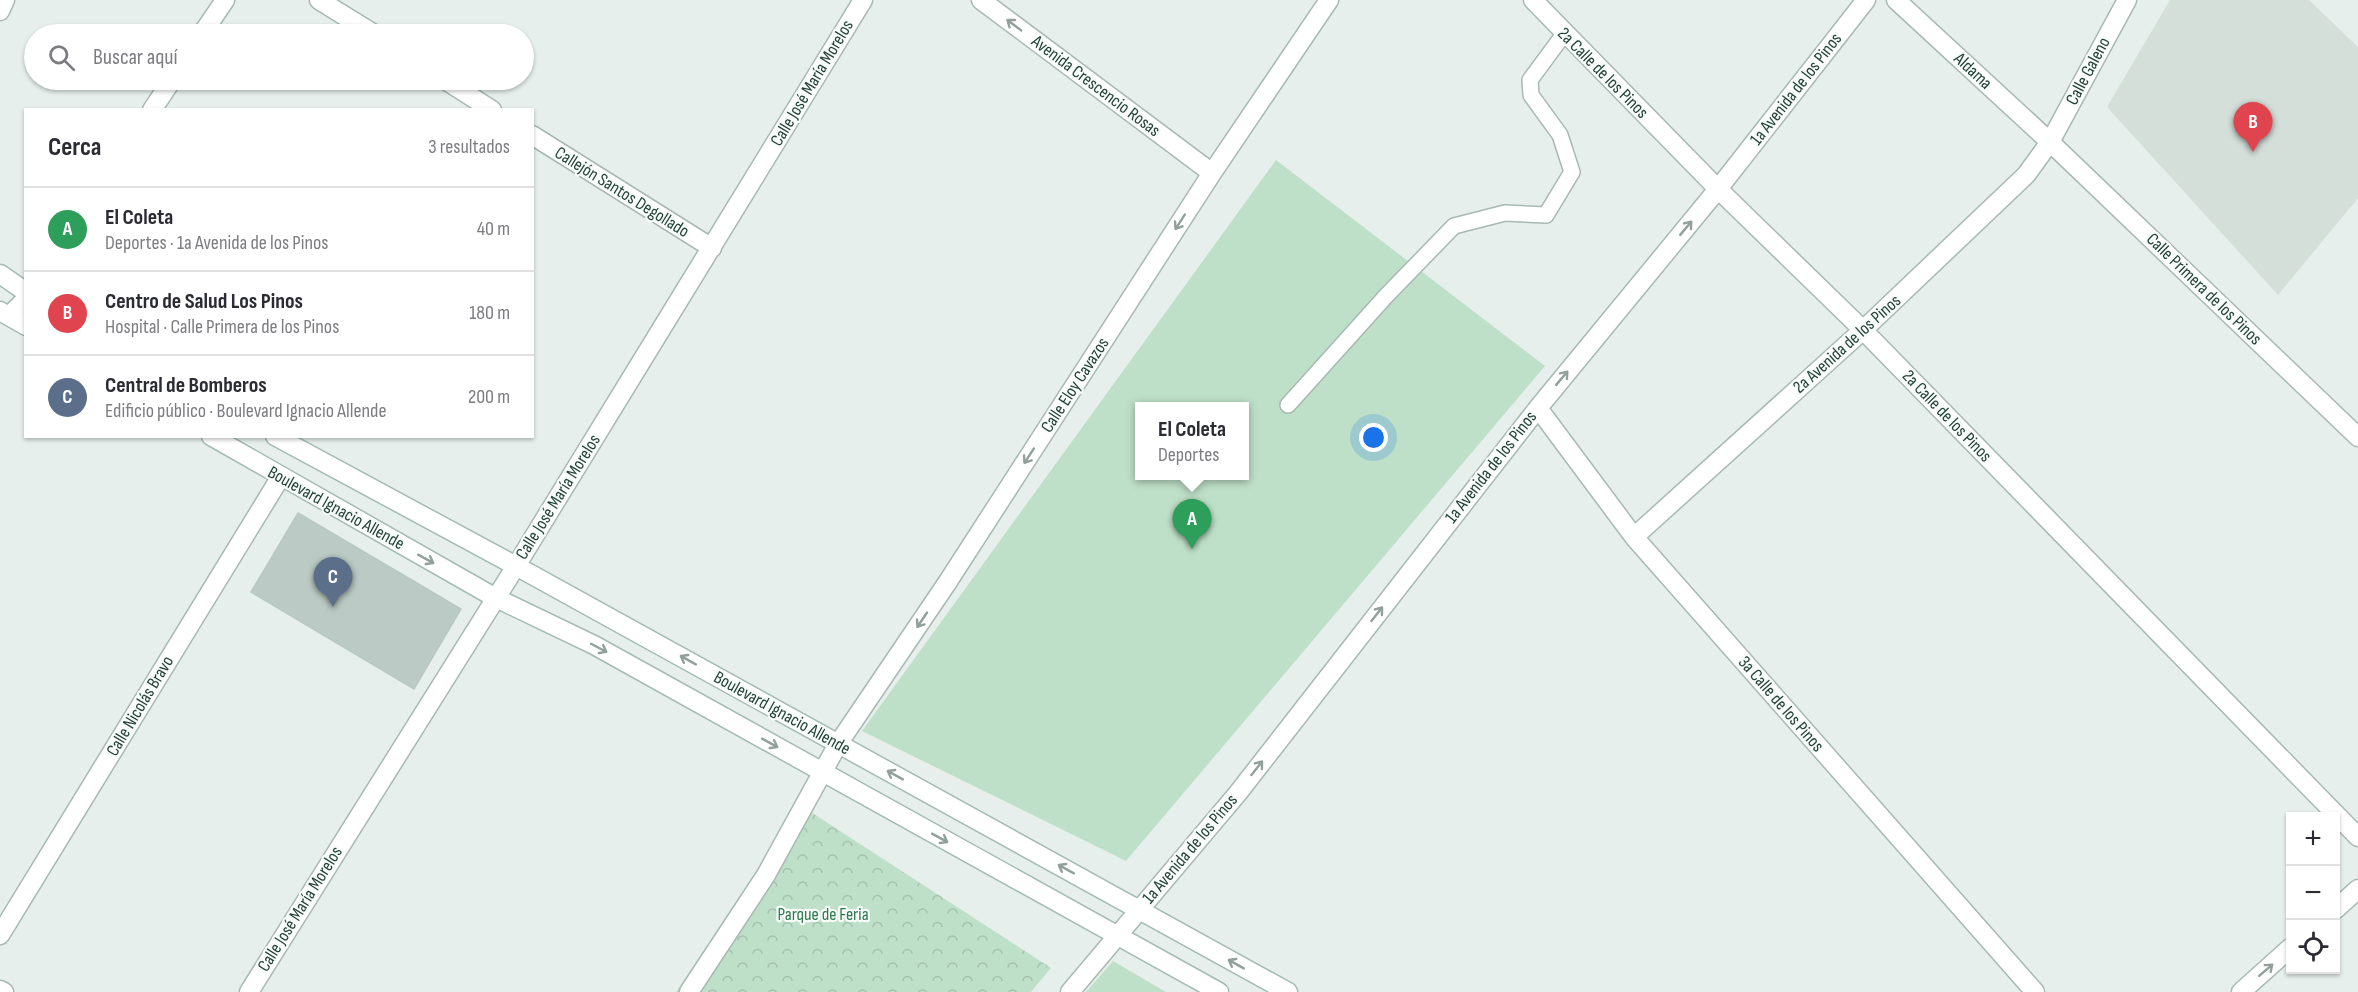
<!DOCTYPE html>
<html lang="es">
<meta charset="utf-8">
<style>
body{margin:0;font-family:"Sofia Sans Condensed",sans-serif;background:#f2f2f3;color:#2b2b33}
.controls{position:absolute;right:18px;bottom:18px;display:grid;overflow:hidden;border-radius:0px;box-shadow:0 2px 4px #0004}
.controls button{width:54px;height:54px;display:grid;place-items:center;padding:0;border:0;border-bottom:2px solid #e1e1e2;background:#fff;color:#2b2b33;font:30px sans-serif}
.you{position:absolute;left:1374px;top:438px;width:21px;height:21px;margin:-15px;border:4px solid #fff;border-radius:50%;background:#1a73e8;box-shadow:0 0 0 9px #1a73e833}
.badge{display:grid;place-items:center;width:39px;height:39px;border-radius:50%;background:#855347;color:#fff;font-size:20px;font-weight:700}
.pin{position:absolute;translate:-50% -50px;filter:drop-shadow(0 2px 3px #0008)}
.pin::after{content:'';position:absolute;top:32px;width:21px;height:18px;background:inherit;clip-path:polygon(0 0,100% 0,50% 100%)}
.popup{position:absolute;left:1135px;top:402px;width:114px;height:78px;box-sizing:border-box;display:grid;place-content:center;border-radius:0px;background:#fff;filter:drop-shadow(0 2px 4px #0005);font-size:20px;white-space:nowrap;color:#7c7c81}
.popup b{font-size:22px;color:#2b2b33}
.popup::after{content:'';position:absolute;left:50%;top:100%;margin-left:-12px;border:12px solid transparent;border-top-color:#fff}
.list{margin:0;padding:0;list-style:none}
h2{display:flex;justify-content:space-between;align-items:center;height:78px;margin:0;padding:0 24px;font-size:26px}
h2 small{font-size:20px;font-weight:400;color:#7c7c81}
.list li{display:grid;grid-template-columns:39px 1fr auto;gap:18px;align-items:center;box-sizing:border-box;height:84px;padding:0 24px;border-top:2px solid #e1e1e2}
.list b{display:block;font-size:22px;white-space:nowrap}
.list p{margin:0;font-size:20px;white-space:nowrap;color:#7c7c81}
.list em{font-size:20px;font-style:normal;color:#7c7c81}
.icon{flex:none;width:33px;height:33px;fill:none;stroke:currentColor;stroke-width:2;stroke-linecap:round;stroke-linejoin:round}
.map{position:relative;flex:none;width:2358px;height:992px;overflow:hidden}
.search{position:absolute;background:#fff;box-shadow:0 2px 4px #0004;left:24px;top:24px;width:510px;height:66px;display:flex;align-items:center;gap:15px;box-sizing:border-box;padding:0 21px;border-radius:33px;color:#7c7c81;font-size:22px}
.panel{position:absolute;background:#fff;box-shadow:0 2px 4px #0004;left:24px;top:108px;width:510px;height:330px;border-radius:0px}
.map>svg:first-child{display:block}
.built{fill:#d4dfda}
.park{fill:url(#park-crowns)}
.garden{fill:#bfe0c8;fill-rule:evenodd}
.building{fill:#bbcac4;stroke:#b8c9c2;stroke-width:1.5}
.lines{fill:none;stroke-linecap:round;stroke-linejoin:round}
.service-casing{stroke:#a8b8b2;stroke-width:18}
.minor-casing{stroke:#a8b8b2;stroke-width:21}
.tertiary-casing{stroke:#a8b8b2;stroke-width:21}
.secondary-casing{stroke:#a4bbb3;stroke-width:21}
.service{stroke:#fff;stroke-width:15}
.minor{stroke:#fff;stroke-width:18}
.tertiary{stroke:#fff;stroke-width:18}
.secondary{stroke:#fff;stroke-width:18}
.oneway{stroke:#92a09c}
.labels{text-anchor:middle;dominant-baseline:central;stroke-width:4.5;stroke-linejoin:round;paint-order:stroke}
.street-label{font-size:18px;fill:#24423a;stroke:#f7fbf9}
.park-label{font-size:18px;fill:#2d7a4b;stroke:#f7fbf9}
</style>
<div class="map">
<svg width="2358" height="992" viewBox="0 0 2358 992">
<defs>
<pattern id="park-crowns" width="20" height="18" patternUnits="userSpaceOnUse" patternTransform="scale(1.5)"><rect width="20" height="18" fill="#bfe0c8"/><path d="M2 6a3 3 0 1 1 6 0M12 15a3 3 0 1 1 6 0" fill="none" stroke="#a4c1ad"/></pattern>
</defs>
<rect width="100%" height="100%" fill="#e6efeb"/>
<path class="built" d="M2170 0H2309L2358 47V198L2278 295 2107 107Z"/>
<path class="park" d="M800 805 1051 968 1031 992H676Z"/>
<path class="garden" d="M1276 160 1545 366 1126 861 862 731ZM1140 406H1244V476H1140Z
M1113 961 1166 992H1086Z"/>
<path class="building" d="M298 513 461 609 414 689 251 592Z"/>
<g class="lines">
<g class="service-casing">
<path id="service" d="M1288 405 1386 296 1454 226 1505 213 1546 215 1572 172 1560 135 1531 95 1530 80 1564 34"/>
</g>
<g class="minor-casing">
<path id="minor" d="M319 0 374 34
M981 0 1212 173
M1533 0 1718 189 1863 330 2358 837
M1896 0 2050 142 2358 437
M0 11 5 0
M202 34 225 0
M445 80 492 110
M152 110 172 80
M532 135 712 248
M9 316 26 299
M1538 408 1634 537 2035 992
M1634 537 1863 330 2026 175 2050 142 2127 0
M516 566 863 0
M2336 909 2358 889
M0 935 280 478
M0 990 4 992
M689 992 766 875 838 744 947 583 1212 173 1329 0
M1070 992 1238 793 1538 408 1718 189 1866 0
M2241 992 2290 948"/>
</g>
<g class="tertiary-casing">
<path id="tertiary" d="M249 992 516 566"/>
</g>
<g class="secondary-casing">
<path id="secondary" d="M0 274 26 292
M0 311 26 326
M211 436 494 597 594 645 1219 992
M275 436 516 566 1288 992"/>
</g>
<use href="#service" class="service"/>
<use href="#minor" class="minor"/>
<use href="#tertiary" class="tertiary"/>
<use href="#secondary" class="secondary"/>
</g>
<defs><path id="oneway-shaft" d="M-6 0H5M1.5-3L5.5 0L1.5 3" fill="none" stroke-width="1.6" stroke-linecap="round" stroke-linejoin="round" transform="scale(1.5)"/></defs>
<g class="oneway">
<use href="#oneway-shaft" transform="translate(1014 25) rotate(-143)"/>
<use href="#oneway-shaft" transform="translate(1180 222) rotate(123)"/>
<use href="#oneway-shaft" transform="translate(1686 228) rotate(-50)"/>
<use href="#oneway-shaft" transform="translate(1562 378) rotate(-50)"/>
<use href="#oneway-shaft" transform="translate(1029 456) rotate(123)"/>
<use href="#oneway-shaft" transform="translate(426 559) rotate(29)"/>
<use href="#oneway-shaft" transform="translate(1377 614) rotate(-52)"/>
<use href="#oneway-shaft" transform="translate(922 620) rotate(124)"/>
<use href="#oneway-shaft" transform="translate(599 648) rotate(28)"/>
<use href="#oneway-shaft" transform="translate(688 660) rotate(-151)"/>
<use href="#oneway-shaft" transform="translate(770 743) rotate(29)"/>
<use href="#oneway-shaft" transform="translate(1257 768) rotate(-52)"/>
<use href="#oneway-shaft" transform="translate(895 775) rotate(-151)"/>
<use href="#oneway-shaft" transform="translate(940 838) rotate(29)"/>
<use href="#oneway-shaft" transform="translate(1066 869) rotate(-151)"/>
<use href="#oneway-shaft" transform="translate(1236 964) rotate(-151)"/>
<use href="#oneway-shaft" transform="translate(2266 970) rotate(-41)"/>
</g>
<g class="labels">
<g class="street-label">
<text transform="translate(1973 71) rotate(43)">Aldama</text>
<text transform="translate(2088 71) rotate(-62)">Calle Galeno</text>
<text transform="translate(1603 73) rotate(45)">2a Calle de los Pinos</text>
<text transform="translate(812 83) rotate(-59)">Calle José María Morelos</text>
<text transform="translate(1096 86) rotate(37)">Avenida Crescencio Rosas</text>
<text transform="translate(1796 89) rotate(-52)">1a Avenida de los Pinos</text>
<text transform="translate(622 192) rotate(32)">Callejón Santos Degollado</text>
<text transform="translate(2204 289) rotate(44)">Calle Primera de los Pinos</text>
<text transform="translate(1847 344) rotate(-42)">2a Avenida de los Pinos</text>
<text transform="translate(1075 385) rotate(-57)">Calle Eloy Cavazos</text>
<text transform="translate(1947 416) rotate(46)">2a Calle de los Pinos</text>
<text transform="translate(1491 467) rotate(-52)">1a Avenida de los Pinos</text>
<text transform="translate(558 497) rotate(-58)">Calle José María Morelos</text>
<text transform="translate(336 508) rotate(29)">Boulevard Ignacio Allende</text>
<text transform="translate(1781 704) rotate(49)">3a Calle de los Pinos</text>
<text transform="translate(140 706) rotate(-59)">Calle Nicolás Bravo</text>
<text transform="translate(782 713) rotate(29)">Boulevard Ignacio Allende</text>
<text transform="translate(1190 849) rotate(-50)">1a Avenida de los Pinos</text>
<text transform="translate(300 909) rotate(-58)">Calle José María Morelos</text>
</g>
<g class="park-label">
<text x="823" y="914">Parque de Feria</text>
</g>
</g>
</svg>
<div class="controls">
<button>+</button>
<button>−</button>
<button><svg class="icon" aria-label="locate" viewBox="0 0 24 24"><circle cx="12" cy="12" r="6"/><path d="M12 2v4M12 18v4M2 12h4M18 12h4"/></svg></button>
</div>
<div class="you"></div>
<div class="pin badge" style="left:1192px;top:549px;background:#2e9e5b">A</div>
<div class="popup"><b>El Coleta</b>Deportes</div>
<div class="pin badge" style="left:2253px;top:152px;background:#e0444e">B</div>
<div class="pin badge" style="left:333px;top:607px;background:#5c6f8a">C</div>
<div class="search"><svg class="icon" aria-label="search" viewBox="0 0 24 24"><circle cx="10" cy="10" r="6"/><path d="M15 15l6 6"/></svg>Buscar aquí</div>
<section class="panel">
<h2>Cerca<small>3 resultados</small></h2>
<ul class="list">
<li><span class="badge" style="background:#2e9e5b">A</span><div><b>El Coleta</b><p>Deportes · 1a Avenida de los Pinos</p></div><em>40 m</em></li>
<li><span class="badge" style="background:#e0444e">B</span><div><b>Centro de Salud Los Pinos</b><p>Hospital · Calle Primera de los Pinos</p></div><em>180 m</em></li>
<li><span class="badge" style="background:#5c6f8a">C</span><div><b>Central de Bomberos</b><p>Edificio público · Boulevard Ignacio Allende</p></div><em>200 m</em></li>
</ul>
</section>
</div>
